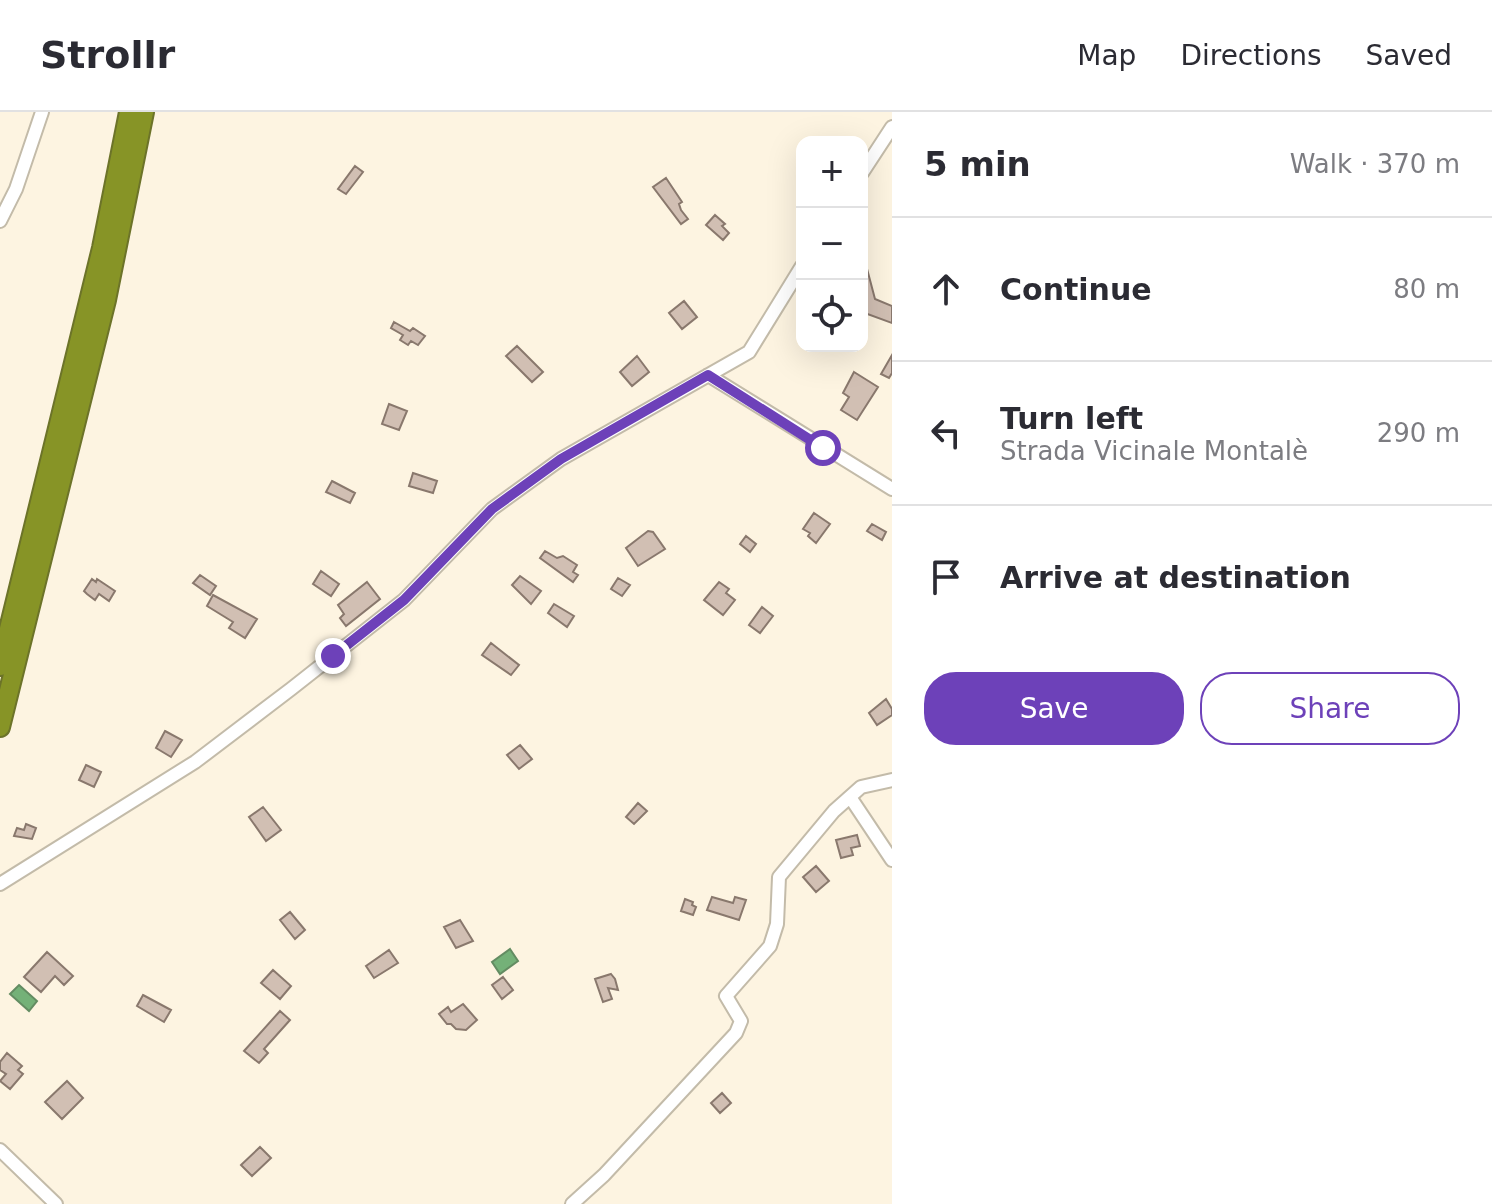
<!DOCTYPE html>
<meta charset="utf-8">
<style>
body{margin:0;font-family:"DejaVu Sans",sans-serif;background:#f7f7f7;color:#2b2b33}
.controls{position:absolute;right:24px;top:24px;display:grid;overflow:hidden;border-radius:16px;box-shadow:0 8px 32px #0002}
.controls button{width:72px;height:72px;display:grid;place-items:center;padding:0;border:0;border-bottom:2px solid #e1e1e2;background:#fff;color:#2b2b33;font:40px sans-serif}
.stop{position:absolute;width:24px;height:24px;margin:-18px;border:6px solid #6d41b9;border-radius:50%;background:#fff}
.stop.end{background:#6d41b9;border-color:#fff;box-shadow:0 2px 8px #0008}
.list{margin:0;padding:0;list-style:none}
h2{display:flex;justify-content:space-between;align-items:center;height:104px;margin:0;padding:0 32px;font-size:34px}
h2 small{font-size:26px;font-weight:400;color:#7c7c81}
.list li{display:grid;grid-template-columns:52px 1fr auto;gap:24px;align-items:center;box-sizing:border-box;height:144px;padding:0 32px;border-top:2px solid #e1e1e2}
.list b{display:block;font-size:30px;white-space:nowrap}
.list p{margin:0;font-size:26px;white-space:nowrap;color:#7c7c81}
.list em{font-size:26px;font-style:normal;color:#7c7c81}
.actions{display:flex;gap:16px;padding:24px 32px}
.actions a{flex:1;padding:18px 0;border:2px solid #6d41b9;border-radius:32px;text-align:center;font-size:28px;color:#6d41b9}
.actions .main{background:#6d41b9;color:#fff}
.icon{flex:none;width:44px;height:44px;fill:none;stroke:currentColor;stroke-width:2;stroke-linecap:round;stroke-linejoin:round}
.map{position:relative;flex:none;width:892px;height:1092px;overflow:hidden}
header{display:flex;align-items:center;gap:48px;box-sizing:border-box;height:112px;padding:0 40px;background:#fff;border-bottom:2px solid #e1e1e2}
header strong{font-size:38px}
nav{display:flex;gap:44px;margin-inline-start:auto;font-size:28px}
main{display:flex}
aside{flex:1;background:#fff}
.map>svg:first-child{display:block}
.water{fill:#74b178;stroke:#638c62;stroke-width:2}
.building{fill:#d1bfb3;stroke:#89786d;stroke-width:2}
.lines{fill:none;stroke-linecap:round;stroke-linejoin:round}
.minor-casing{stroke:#c3bba9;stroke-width:16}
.highway-casing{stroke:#6c7329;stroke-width:22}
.minor{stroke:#fff;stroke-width:12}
.highway{stroke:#879426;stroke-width:18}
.route{stroke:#6d41b9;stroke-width:10}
</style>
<header>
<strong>Strollr</strong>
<nav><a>Map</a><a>Directions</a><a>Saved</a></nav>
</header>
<main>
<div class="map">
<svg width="892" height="1092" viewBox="0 0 892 1092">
<rect width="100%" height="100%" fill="#fdf4e1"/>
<path class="water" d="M510 837 518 849 500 862 492 850Z
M19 873 37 889 29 899 10 882Z"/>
<path class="building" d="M355 54 363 60 346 82 338 77Z
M666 66 682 90 679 92 681 98 688 107 681 112 653 75Z
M715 103 725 112 722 114 729 121 723 128 706 113Z
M862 153H866L875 187 892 194V211L862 200Z
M684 189 697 205 682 217 669 201Z
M394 210 410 219 413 216 425 224 418 233 411 229 408 233 400 228 403 223 391 216Z
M517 234 543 260 532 270 506 244Z
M892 243V261L889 266 881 262Z
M637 244 649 260 632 274 620 260Z
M854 260 878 275 857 308 841 298 849 285 843 281Z
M389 292 407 299 399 318 382 312Z
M413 361 437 369 433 381 409 374Z
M332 369 355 381 350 391 326 380Z
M814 401 830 412 816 431 808 424 810 421 803 417Z
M872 412 886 420 882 428 867 419Z
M648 419 653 420 665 437 638 454 626 436Z
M746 424 756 432 750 440 740 432Z
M545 439 557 446 563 444 577 453 573 460 578 463 573 470 540 446Z
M321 459 339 472 331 484 313 472Z
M200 463 216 474 210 483 193 471Z
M520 464 541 479 531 492 512 473Z
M618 466 630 473 622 484 611 477Z
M92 467 96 470 97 467 115 479 109 489 99 482 95 488 87 482 84 479Z
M367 470 380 487 346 514 340 506 344 502 338 493Z
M719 470 729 477 726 481 735 488 723 503 704 488Z
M213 483 257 507 245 526 229 516 233 510 207 494Z
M554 492 574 504 567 515 548 501Z
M762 495 773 504 760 521 749 513Z
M491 531 519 553 511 563 482 543Z
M886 587 892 597V603L877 613 869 601Z
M165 619 182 628 171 645 156 636Z
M520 633 532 647 519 657 507 643Z
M86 653 101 660 94 675 79 668Z
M638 691 647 699 634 712 626 705Z
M263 695 281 718 266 729 249 705Z
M26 712 36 716 32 727 14 724 17 716 24 718Z
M857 723 860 734 851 736 853 743 841 746 836 728Z
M816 754 829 769 816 780 803 765Z
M712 785 733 791 735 785 746 788 739 808 707 798Z
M685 787 693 790 692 793 696 795 693 803 681 799Z
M290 800 305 818 295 827 280 808Z
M460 808 473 829 456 836 444 815Z
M389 838 398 851 374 866 366 854Z
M47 840 73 864 64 873 55 864 41 880 24 865Z
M273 858 291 874 280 887 261 871Z
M611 862 615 867 618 878 608 876 612 887 603 890 595 867Z
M503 865 513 878 502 887 492 873Z
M143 883 171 898 164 910 137 894Z
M463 892 477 908 466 918 456 917 451 912H447L439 902 448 895 451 900Z
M280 899 290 908 264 937 268 941 259 951 244 939Z
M7 941 22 954 18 958 23 962 10 977 0 969 6 962 0 958V950Z
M67 969 83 986 62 1007 45 990Z
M722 981 731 991 720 1001 711 991Z
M260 1035 271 1046 252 1064 241 1053Z"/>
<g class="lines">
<g class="minor-casing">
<path id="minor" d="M862 61 892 15
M0 109 16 77 42 0
M708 263 892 377
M850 685 892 748
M0 772 195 650 291 577 404 488 492 397 561 347 749 240 802 154
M0 1038 56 1092
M572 1092 604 1063 736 921 741 909 726 884 770 834 777 812 779 765 834 699 861 675 892 668"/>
</g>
<g class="highway-casing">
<path id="highway" d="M0 554 102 136 129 0
M0 615 106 188 144 0"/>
</g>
<use href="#minor" class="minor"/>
<use href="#highway" class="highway"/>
</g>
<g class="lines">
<path class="route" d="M333 544 404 488 492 397 561 347 708 263 823 336"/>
</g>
</svg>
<div class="controls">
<button>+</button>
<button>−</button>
<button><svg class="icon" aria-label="locate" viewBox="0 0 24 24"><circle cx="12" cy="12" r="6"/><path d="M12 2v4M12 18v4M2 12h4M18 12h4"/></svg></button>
</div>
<div class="stop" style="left:823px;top:336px"></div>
<div class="stop end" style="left:333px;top:544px"></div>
</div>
<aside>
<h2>5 min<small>Walk · 370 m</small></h2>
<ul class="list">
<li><svg class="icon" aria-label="ahead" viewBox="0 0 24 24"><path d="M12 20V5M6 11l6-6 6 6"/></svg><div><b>Continue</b></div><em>80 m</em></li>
<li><svg class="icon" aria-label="left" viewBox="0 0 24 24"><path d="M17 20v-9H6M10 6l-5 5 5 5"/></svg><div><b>Turn left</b><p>Strada Vicinale Montalè</p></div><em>290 m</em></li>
<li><svg class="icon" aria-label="arrive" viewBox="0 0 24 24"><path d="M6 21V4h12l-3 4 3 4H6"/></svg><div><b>Arrive at destination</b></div></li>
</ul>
<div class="actions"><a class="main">Save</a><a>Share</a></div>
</aside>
</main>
